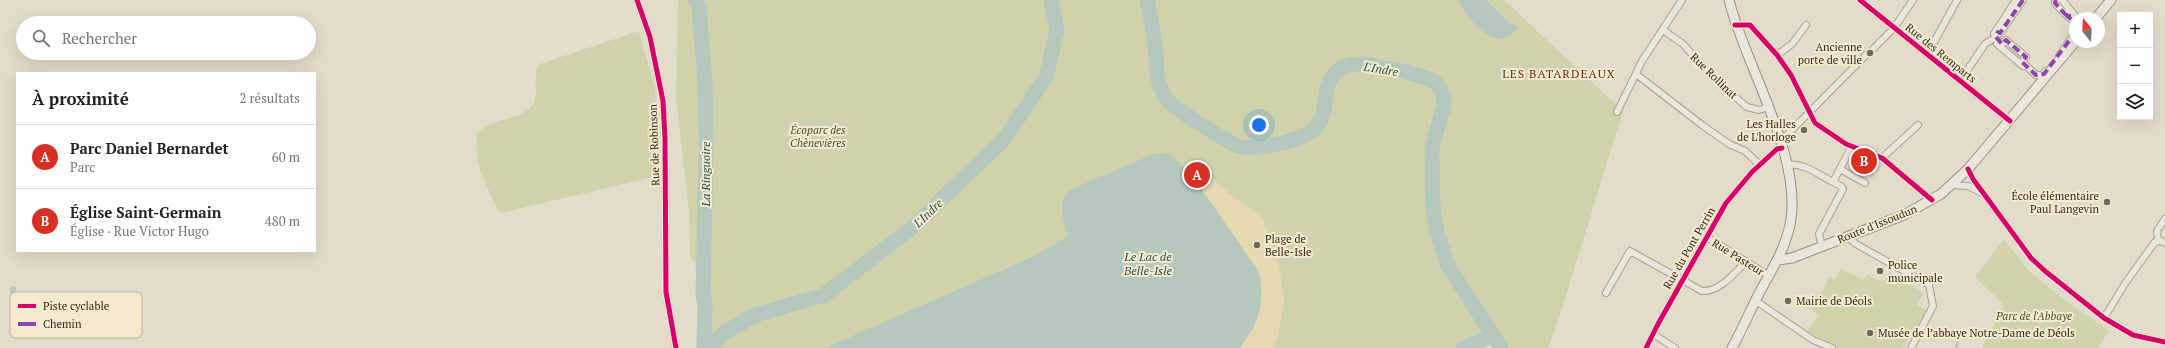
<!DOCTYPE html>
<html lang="fr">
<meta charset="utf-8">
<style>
body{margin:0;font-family:"PT Serif",serif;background:#f2f2f2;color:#222}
.controls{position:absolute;right:12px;top:12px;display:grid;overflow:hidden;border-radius:0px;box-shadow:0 4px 16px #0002}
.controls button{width:36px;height:36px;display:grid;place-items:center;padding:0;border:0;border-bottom:1px solid #e0e0e0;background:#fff;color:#222;font:20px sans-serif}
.compass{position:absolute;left:2069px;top:12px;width:36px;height:36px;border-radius:50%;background:#fff;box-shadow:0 4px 16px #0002;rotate:342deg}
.you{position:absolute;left:1259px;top:125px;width:14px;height:14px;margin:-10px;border:3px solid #fff;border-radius:50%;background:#1a73e8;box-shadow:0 0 0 6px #1a73e833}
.badge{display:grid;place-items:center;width:26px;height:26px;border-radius:50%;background:#d93025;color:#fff;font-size:13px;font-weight:700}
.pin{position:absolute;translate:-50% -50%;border:2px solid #fff;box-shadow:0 1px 4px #0006}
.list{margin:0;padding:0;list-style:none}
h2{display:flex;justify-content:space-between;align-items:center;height:52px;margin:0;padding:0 16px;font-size:17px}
h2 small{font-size:13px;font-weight:400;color:#767676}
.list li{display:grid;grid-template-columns:26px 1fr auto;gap:12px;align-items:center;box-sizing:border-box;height:64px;padding:0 16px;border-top:1px solid #e0e0e0}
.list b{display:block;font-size:15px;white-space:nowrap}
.list p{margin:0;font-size:13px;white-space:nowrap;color:#767676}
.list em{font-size:13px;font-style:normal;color:#767676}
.icon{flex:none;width:22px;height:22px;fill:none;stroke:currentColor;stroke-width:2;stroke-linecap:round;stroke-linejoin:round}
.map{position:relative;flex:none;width:2165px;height:348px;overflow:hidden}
.search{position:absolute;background:#fff;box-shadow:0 4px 16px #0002;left:16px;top:16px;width:300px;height:44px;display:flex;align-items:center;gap:10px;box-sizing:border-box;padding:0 14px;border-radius:22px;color:#767676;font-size:15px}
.panel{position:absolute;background:#fff;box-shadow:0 4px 16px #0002;left:16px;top:72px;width:300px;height:180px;border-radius:0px}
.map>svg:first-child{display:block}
.green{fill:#d0d2ac}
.sand{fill:#e5d9b1}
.water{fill:#b6c8bd}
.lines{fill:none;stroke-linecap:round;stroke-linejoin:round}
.stream{stroke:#b6c8bd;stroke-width:2.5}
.river{stroke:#b6c8bd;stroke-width:15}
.street-casing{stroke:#a7a194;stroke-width:8}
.secondary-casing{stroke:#979084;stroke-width:11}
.street{stroke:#eae6dc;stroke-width:6}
.secondary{stroke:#eae6dc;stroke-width:9}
.quiet{stroke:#8e44ad;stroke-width:4;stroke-dasharray:8 4;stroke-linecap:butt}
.cycleway-casing{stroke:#f4ebcf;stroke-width:8}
.cycleway{stroke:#d6006c;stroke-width:5}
.poi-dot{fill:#72685a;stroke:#f4ebcf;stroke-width:1.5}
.labels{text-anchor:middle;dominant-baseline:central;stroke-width:4;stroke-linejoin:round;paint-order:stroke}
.poi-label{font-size:11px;fill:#35291d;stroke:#f4ebcf;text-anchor:start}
.street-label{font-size:11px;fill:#35291d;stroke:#f4ebcf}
.park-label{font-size:11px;font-style:italic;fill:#445124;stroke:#f4ebcf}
.water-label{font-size:12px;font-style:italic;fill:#2c5453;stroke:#f4ebcf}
.neighbourhood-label{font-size:12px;letter-spacing:1px;fill:#602d1d;stroke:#f4ebcf}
.key{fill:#f4ebcf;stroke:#bbb19a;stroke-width:1}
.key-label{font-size:11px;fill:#35291d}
</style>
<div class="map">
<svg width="2165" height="348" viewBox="0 0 2165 348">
<rect width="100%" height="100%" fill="#e2dcca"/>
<path class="green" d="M678 0H1504L1623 111 1559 318 1548 348H1497L1472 338 1458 348H705L695 262 690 258 689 211 676 98Z
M639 31 655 89 658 137 657 176 501 213 493 201 478 164 476 135C489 117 515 123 530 108 542 95 530 77 540 64Z
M2004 239 2030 272 2066 301 2109 331 2098 348H1982L2004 305 1975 277Z
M1841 269 1864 280 1867 275 1880 281 1881 279 1884 281 1889 272 1924 293 1917 305 1927 311 1926 315 1903 348H1837L1807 331 1819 315 1802 303 1805 299 1810 302 1824 289 1829 276 1835 279Z"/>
<path class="sand" d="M1181 164 1208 174 1227 192 1262 217 1279 264 1284 301 1278 337 1274 348H1240C1245 340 1251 332 1255 324 1262 309 1264 284 1257 269L1193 177Z"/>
<path class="water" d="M1459 0H1486L1510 23 1517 25V29C1497 55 1467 21 1459 0Z
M1163 153 1171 154 1193 177 1257 269C1264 284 1262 309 1255 324 1251 332 1245 340 1240 348H825L1030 258 1064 239 1067 237C1065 219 1055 205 1070 190L1154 154Z
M11 286 16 287 15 299H10Z"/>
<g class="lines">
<path class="stream" d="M1956 348 1958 342"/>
<path class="river" d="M696 0 699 8 705 81 706 154 703 295 705 304 704 348
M1147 0C1151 18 1154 35 1156 54 1157 63 1156 75 1159 84 1161 88 1164 96 1167 100 1174 108 1231 145 1241 147 1259 149 1299 142 1313 130 1331 116 1320 88 1335 73 1341 67 1349 64 1357 64 1369 63 1423 75 1433 81 1441 86 1444 96 1444 105L1432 148 1433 210 1437 232 1447 264 1501 348
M710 348 724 333 755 315 824 295 913 227 1005 138 1046 77 1057 30 1051 0
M1463 348 1493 336"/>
<g class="street-casing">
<path id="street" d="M637 0 650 37 663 101 665 138 666 292 676 348
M1860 0 2010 121
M2023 0 2000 33 1998 32 1996 39 2002 44 2006 40 2026 57 2022 62 2036 75H2042L2046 71
M2056 0 2055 3 2065 14 2067 12 2069 15 2067 16 2075 22
M2062 0 2077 18
M1735 25H1750L1777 55 1791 75 1815 123 1846 144 1882 158 1932 200
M1663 30 1683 44 1712 77 1747 107 1759 110 1769 107
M1994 34 2016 0
M1997 44 2023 66
M1873 49 1894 28 1913 0
M1777 55 1792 44 1806 25
M1927 55 1957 0
M2059 56 2075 33
M1636 74 1702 125 1729 144 1745 151 1760 165
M1960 81 1985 44 1993 39
M1617 112 1642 61 1682 0
M1780 142 1866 55
M1882 158 1918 125
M1787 165C1803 162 1819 175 1833 182
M1840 169 1865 183
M1968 169 1973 179 2031 258 2045 271 2104 318 2133 335 2165 342
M1951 185 1968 186 1982 193
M1847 236 1856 244 1929 285 1933 306 1911 348
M1707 237 1769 276
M2158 241 2157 231 2165 219
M1822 247 1819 234 1843 189 1841 186 1833 182 1852 146
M1606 293 1630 251 1702 291C1720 292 1734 273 1746 262
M1756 301 1813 340 1832 348
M2104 318 2126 282 2155 242 2161 241 2165 243
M1653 334 1675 348
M1646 348 1658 324 1726 203 1752 172 1777 149 1782 148"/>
</g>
<g class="secondary-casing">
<path id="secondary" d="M1729 0C1745 66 1804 158 1790 225 1785 248 1774 266 1763 286 1752 306 1743 328 1732 348
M2096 18 2111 0
M1778 260 1792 258 1904 215 1941 194 1968 169 2075 42"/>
</g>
<use href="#street" class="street"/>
<use href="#secondary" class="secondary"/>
<path class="quiet" d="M2023 0 2000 33 1998 32 1996 37 2002 44 2006 40 2026 57 2022 62 2036 75 2044 74 2075 33
M2056 0 2055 3 2065 14 2067 12 2069 15 2067 16 2075 22"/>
<g class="cycleway-casing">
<path id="cycleway" d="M637 0 650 37 663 101 665 138 666 292 676 348
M1860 0 2010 121
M1735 25H1750L1777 55 1791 75 1815 123 1846 144 1882 158 1932 200
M1968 169 1973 179 2031 258 2045 271 2104 318 2133 335 2165 342
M1646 348 1658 324 1726 203 1752 172 1777 149 1782 148"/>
</g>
<use href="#cycleway" class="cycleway"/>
</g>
<g class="poi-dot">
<circle cx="1870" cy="53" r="4"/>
<circle cx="1804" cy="130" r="4"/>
<circle cx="2107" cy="202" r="4"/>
<circle cx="1257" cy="245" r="4"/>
<circle cx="1880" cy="271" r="4"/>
<circle cx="1788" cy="301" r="4"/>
<circle cx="1870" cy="333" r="4"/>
</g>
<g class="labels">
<g class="poi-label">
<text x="1862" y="47" text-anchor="end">Ancienne<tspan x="1862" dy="13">porte de ville</tspan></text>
<text x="1796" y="124" text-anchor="end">Les Halles<tspan x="1796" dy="13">de L'horloge</tspan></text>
<text x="2099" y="196" text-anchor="end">École élémentaire<tspan x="2099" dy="13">Paul Langevin</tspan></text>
<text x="1265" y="239">Plage de<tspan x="1265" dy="13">Belle-Isle</tspan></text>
<text x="1888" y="265">Police<tspan x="1888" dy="13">municipale</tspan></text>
<text x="1796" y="301">Mairie de Déols</text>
<text x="1878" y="333">Musée de l’abbaye Notre-Dame de Déols</text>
</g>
<g class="street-label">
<text transform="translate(1941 53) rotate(39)">Rue des Remparts</text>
<text transform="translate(1714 76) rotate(44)">Rue Rollinat</text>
<text transform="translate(654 145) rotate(-92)">Rue de Robinson</text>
<text transform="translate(1877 224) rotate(-22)">Route d'Issoudun</text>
<text transform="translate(1689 248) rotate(-60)">Rue du Pont Perrin</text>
<text transform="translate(1738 257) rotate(32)">Rue Pasteur</text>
</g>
<g class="park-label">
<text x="818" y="130">Écoparc des<tspan x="818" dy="13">Chènevières</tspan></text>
<text x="2034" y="316">Parc de l'Abbaye</text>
</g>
<g class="water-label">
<text transform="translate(1381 69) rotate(10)">L'Indre</text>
<text transform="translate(705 174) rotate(-90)">La Ringuoire</text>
<text transform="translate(928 213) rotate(-44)">L'Indre</text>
<text x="1148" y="256">Le Lac de<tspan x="1148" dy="14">Belle-Isle</tspan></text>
</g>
<g class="neighbourhood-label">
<text x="1559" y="73">LES BATARDEAUX</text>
</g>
</g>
<rect x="10" y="292" width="132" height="46" rx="6" class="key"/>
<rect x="18" y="304" width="18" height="4" fill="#d6006c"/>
<rect x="18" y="322" width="18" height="4" fill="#8e44ad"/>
<g class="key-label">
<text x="43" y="310">Piste cyclable</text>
<text x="43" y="328">Chemin</text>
</g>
</svg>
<div class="controls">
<button>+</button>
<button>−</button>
<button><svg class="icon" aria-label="layers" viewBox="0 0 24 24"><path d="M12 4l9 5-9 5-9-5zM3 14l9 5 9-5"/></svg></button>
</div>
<svg class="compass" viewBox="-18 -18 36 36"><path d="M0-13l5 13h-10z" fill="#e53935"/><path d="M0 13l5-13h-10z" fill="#767676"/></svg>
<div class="you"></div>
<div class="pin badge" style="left:1197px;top:175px">A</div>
<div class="pin badge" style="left:1864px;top:161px">B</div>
<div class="search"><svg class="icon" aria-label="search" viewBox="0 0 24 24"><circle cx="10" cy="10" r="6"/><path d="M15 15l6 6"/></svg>Rechercher</div>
<section class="panel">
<h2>À proximité<small>2 résultats</small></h2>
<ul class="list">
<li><span class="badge">A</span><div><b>Parc Daniel Bernardet</b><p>Parc</p></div><em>60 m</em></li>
<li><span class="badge">B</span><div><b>Église Saint-Germain</b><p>Église · Rue Victor Hugo</p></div><em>480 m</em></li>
</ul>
</section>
</div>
